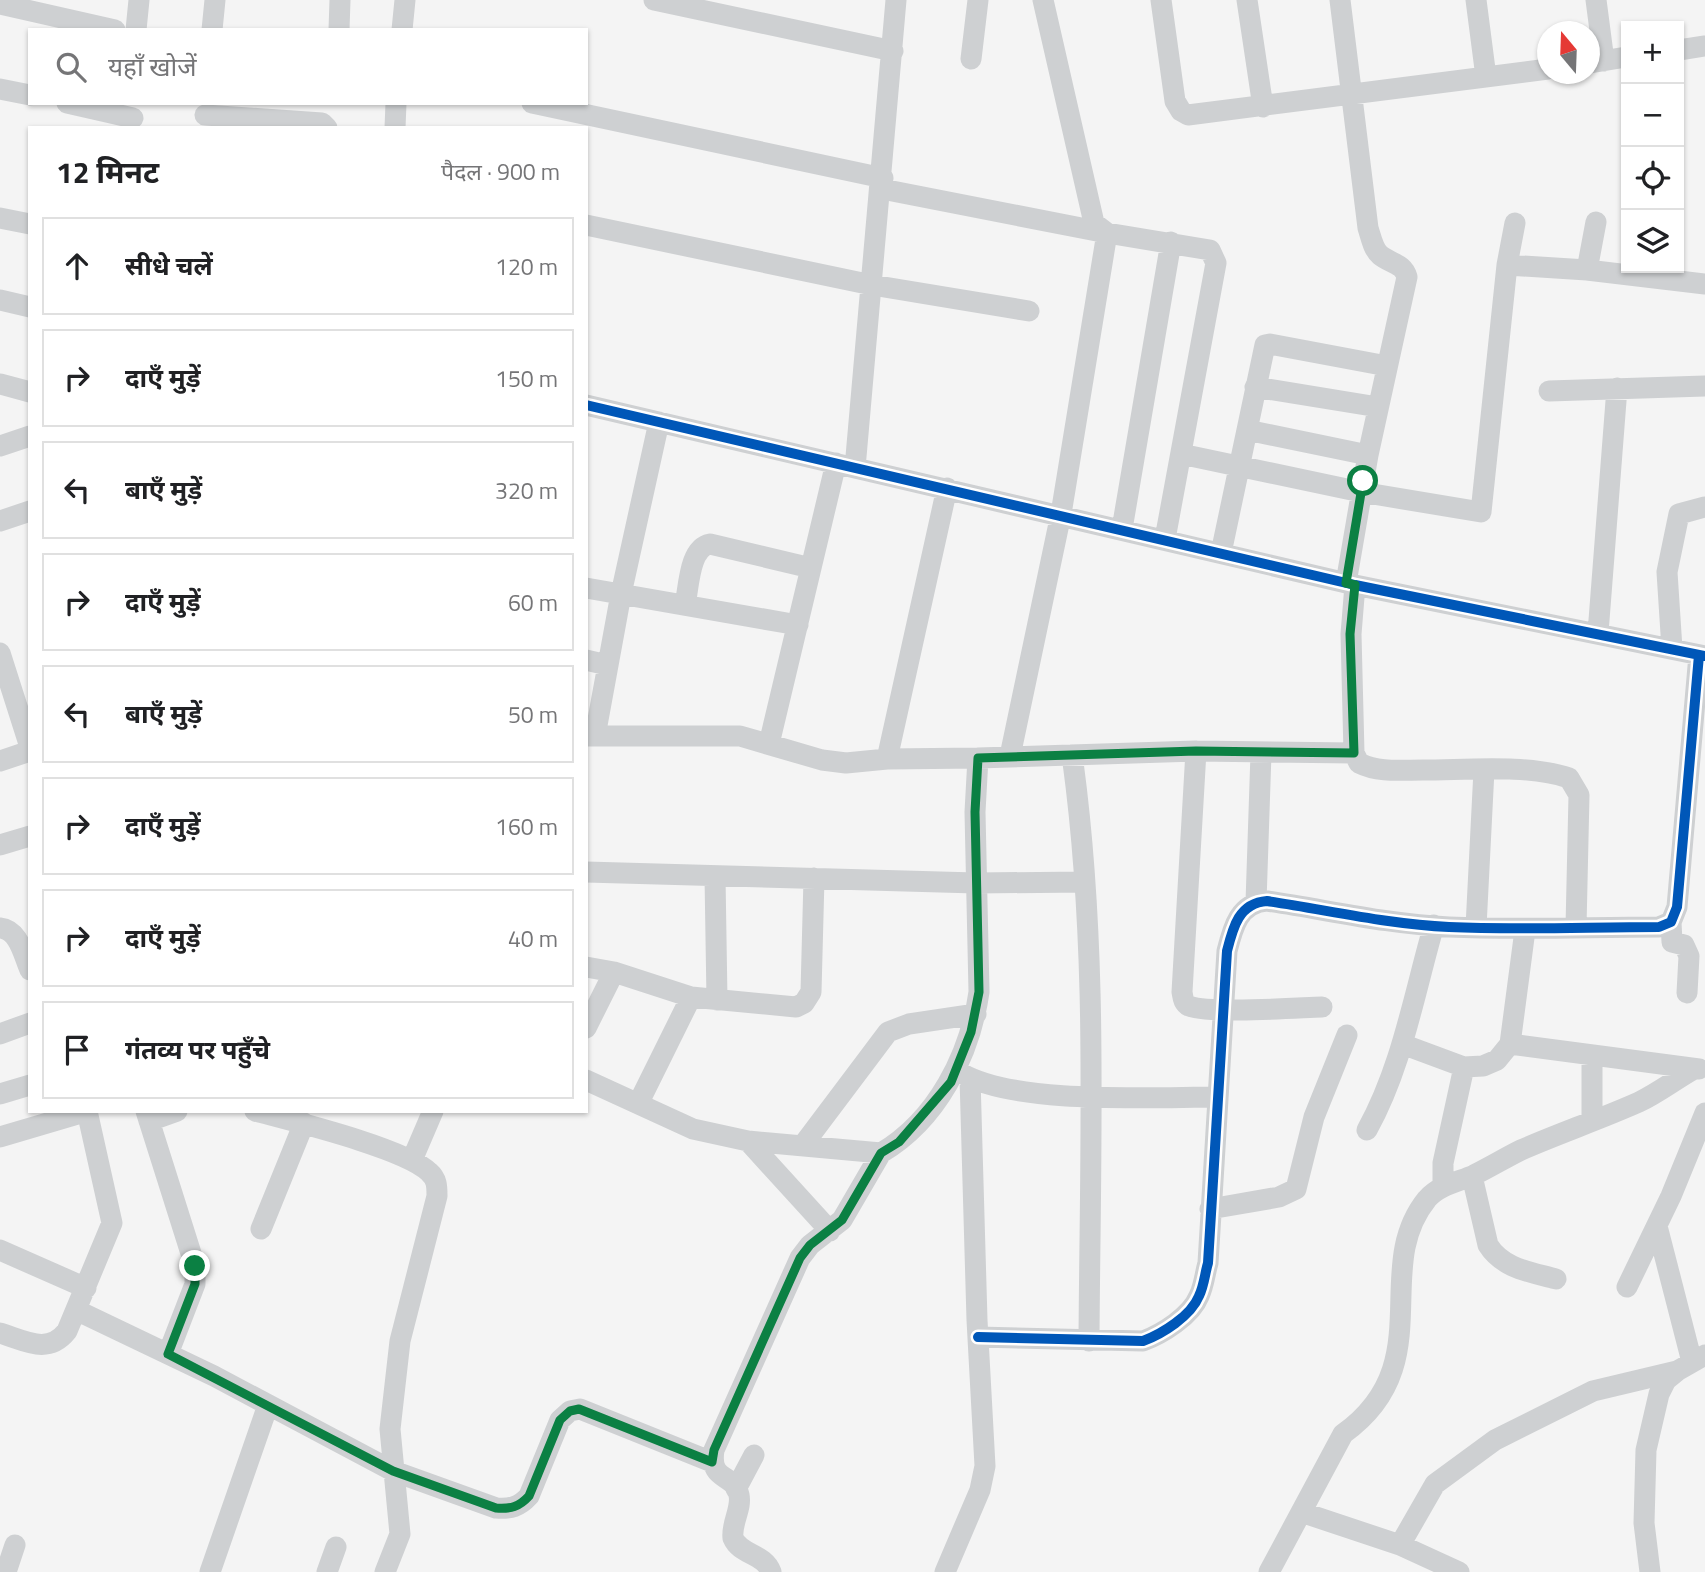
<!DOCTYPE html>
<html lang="hi">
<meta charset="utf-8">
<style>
body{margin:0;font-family:"Titillium Web","Noto Sans Devanagari",sans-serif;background:#f6f6f6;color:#202124}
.controls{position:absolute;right:21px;top:21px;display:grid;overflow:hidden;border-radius:0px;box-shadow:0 2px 5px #0004}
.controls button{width:63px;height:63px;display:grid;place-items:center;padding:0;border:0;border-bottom:2px solid #e0e0e0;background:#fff;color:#202124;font:35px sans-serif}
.compass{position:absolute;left:1537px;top:21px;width:63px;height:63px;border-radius:50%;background:#fff;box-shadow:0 2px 5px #0004;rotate:341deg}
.stop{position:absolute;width:21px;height:21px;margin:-16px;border:5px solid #0b8043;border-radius:50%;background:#fff}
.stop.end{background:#0b8043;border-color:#fff;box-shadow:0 2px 7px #0008}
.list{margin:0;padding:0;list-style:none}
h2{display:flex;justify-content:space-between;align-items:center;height:91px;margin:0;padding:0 28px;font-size:30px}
h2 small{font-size:23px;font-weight:400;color:#757577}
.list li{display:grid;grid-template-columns:46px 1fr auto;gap:21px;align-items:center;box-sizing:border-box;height:98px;margin:0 14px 14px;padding:0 14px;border:2px solid #e0e0e0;border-radius:0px}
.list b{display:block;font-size:26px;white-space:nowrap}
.list em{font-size:23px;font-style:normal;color:#757577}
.icon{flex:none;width:38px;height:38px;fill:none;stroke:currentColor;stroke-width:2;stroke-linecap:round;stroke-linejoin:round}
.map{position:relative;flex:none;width:1705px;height:1572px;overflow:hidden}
.search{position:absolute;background:#fff;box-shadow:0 2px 5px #0004;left:28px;top:28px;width:560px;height:77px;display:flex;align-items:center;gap:18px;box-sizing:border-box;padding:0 24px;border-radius:0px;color:#757577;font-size:26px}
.panel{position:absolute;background:#fff;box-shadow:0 2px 5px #0004;left:28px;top:126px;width:560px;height:987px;border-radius:0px}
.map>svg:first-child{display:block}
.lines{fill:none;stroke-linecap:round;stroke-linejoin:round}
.minor{stroke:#ced0d2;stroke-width:21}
.cycleway-casing{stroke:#fff;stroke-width:15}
.cycleway{stroke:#0057b8;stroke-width:10}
.route{stroke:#0b8043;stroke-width:9}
</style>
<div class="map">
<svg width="1705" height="1572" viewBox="0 0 1705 1572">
<rect width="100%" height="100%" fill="#f4f4f4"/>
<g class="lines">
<path class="minor" d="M654 0 893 51
M1161 0 1175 101 1181 111 1188 115 1548 69
M1247 0 1263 107
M1340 0 1368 228C1371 237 1373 249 1380 255 1391 264 1403 263 1407 277L1368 455 1346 583
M1476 0 1486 77
M1596 0 1604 61
M0 4 115 30
M136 30 139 0
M212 30 215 0
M339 30 340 0
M402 30 405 0
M1679 50 1705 46
M971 59 978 0
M1590 63 1626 57
M0 89 30 95
M67 103 133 118
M532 103 883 178
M205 115 322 123 327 128
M395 128 396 103
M882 189 1107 233 1210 250 1216 263 1165 539
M0 218 30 224
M586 225 872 285 1029 311
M1507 265 1587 270 1596 222
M1587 270 1705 284
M0 300 30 307
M0 384 30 392
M1255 387 1378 407
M1549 391 1705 386
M586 405 1355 585 1705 656
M1247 430 1368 455
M0 446 30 436
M1181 454 1361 492 1481 512 1507 265 1515 223
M855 468 896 0
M0 521 30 511
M1122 529 1171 242
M1221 553 1265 345 1270 344 1387 366
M1355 585 1351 634 1354 753 1359 763C1379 773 1401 770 1423 770 1466 770 1529 764 1569 778L1579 795 1576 927
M586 588 798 625
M685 605C689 587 689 548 710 544L811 568
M1598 633 1617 388
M1672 649 1667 572 1679 514 1705 507
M0 653 30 747
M586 660 607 665
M586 736H740L822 760 846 763 887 759 978 758
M595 736 621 594 659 422
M769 744 836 463
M1196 751 1182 992C1183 997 1183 1003 1189 1006 1210 1014 1294 1008 1322 1007
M1072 755C1099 948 1090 1146 1089 1341
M1010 756 1061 514 1107 233 1094 223 1043 0
M887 759 947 488
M0 761 30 751
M0 845 30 836
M586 872 976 883 1084 882
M715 876 717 1000
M1256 902 1261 753
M1671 922 1672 942 1684 945 1689 956 1687 993
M1476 927 1484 770
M0 928C19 930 23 954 30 970
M586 967 614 972 691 997 796 1007 804 1003 811 992 814 878
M586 1028 614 972
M0 1034 30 1023
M1402 1044 1464 1067 1483 1066 1497 1060 1510 1044 1525 930
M1510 1044 1699 1069
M1592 1056V1120
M961 1073C1016 1105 1151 1097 1217 1097
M586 1080 693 1129 748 1141 881 1153C937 1120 970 1055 979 992L975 812 978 758 1196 751 1354 753
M0 1094 30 1085
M639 1102 691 997
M146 1111 195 1266V1284L168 1354
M255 1111C292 1121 404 1148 429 1172 437 1179 437 1186 437 1196L400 1341 390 1429 400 1534 385 1572
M149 1121 177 1111
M1367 1130C1402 1067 1414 994 1434 925
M0 1137 88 1111
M748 1141 830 1231
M803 1145 888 1032 909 1024 976 1014
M412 1160 433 1111
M1472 1176 1488 1245C1503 1269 1531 1272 1556 1279
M1443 1186V1163L1464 1067
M1210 1209 1279 1197 1296 1189 1314 1117 1347 1035
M1657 1226 1692 1362
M261 1229 304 1123
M0 1250 86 1288
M1627 1287 1671 1196 1705 1113
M76 1310 214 1376 393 1471 496 1508C511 1509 519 1507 529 1496L560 1420 570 1411 580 1409 712 1462
M0 1333C26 1341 48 1355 67 1331L112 1223 87 1111
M978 1337 1143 1341C1162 1334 1191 1316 1199 1296 1204 1286 1205 1273 1208 1263L1227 951C1233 927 1239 903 1267 901 1328 910 1387 924 1449 927 1519 930 1588 927 1659 927L1671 922 1677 907 1699 655
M736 1489 754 1455
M1301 1512 1400 1545 1459 1572
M1400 1545 1435 1484 1495 1440 1593 1391 1677 1371
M6 1572 15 1545
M210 1572 268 1405
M327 1572 336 1547
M771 1572C764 1553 740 1555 733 1538 731 1523 742 1509 739 1495 734 1472 709 1483 714 1450L800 1258 810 1245 842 1220 881 1153
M945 1572 980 1490 985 1466 977 1320 970 1078
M1269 1572 1343 1434C1441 1364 1370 1269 1427 1199 1439 1185 1458 1182 1474 1175 1490 1167 1505 1158 1521 1150 1560 1133 1601 1119 1639 1102 1658 1093 1676 1079 1694 1069
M1650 1572 1644 1523 1646 1450 1659 1394 1666 1380 1677 1371 1705 1355"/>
<g class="cycleway-casing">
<path id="cycleway" d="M586 405 1355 585 1705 656
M978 1337 1143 1341C1162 1334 1191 1316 1199 1296 1204 1286 1205 1273 1208 1263L1227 951C1233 927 1239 903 1267 901 1328 910 1387 924 1449 927 1519 930 1588 927 1659 927L1671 922 1677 907 1699 655"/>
</g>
<use href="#cycleway" class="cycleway"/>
</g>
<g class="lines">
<path class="route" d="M195 1266V1284L168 1354 393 1471 496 1508C511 1509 519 1507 529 1496L560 1420 570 1411 579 1409 712 1462 714 1450 800 1258 810 1245 842 1220 881 1153 899 1142 951 1082 971 1032 979 992 975 812 978 758 1196 751 1354 753 1350 634 1355 585 1346 583 1363 481"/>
</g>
</svg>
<div class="controls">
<button>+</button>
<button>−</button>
<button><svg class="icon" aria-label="locate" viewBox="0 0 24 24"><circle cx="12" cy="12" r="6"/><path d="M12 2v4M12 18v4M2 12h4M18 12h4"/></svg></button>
<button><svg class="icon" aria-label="layers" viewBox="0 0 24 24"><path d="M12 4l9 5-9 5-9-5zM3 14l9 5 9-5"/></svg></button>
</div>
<svg class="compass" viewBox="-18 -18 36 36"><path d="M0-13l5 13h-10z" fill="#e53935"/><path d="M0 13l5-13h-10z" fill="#757577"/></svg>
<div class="stop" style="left:1363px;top:481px"></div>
<div class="stop end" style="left:195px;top:1266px"></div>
<div class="search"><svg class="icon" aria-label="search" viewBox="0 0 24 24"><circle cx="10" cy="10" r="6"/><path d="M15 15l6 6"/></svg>यहाँ खोजें</div>
<section class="panel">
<h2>12 मिनट<small>पैदल · 900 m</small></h2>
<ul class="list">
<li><svg class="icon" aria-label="ahead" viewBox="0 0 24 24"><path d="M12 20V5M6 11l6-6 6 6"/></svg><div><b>सीधे चलें</b></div><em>120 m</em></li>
<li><svg class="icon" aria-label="right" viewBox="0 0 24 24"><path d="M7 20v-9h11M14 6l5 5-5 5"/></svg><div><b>दाएँ मुड़ें</b></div><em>150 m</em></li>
<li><svg class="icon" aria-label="left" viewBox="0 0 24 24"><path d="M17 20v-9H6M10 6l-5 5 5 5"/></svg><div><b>बाएँ मुड़ें</b></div><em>320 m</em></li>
<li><svg class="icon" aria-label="right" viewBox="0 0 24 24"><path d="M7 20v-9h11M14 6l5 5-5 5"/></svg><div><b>दाएँ मुड़ें</b></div><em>60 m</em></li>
<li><svg class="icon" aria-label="left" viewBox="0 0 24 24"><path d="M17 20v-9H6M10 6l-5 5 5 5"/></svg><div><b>बाएँ मुड़ें</b></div><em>50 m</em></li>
<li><svg class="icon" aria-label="right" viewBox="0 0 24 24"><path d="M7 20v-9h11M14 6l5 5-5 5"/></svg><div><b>दाएँ मुड़ें</b></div><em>160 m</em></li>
<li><svg class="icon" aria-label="right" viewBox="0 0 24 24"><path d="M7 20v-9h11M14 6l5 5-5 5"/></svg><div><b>दाएँ मुड़ें</b></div><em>40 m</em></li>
<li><svg class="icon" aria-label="arrive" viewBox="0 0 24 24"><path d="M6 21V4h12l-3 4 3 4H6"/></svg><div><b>गंतव्य पर पहुँचे</b></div></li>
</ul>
</section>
</div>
